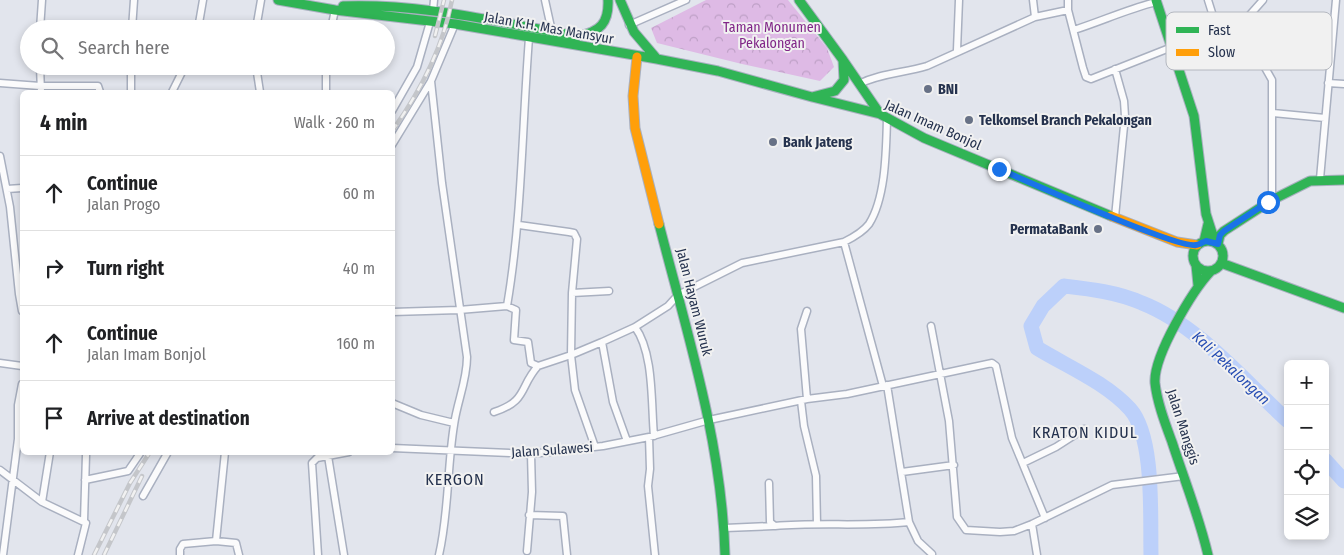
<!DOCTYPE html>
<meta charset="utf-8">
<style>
body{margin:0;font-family:"Fira Sans Condensed",sans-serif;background:#f6f6f6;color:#202124}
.controls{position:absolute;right:15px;bottom:15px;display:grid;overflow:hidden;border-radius:8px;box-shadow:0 2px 8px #0003}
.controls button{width:45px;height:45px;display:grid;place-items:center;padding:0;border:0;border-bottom:1px solid #e0e0e0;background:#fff;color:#202124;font:25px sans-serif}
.stop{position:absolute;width:15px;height:15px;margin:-11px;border:4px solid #1a73e8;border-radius:50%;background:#fff}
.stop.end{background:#1a73e8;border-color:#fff;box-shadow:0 1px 5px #0008}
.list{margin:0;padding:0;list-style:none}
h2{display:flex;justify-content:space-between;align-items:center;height:65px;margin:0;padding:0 20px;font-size:21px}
h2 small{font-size:16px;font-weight:400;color:#757577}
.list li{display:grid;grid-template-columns:32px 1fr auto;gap:15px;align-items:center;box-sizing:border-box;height:75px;padding:0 20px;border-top:1px solid #e0e0e0}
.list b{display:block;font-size:19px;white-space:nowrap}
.list p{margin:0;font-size:16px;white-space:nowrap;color:#757577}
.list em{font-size:16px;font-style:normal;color:#757577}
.icon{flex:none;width:28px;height:28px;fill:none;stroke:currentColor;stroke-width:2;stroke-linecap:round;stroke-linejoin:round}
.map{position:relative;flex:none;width:1344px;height:555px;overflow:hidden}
.search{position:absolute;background:#fff;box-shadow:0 2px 8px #0003;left:20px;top:20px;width:375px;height:55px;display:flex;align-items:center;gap:12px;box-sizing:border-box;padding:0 18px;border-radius:28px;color:#757577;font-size:19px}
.panel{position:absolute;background:#fff;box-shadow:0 2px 8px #0003;left:20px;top:90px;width:375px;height:365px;border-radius:8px}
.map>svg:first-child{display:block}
.park{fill:url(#park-crowns)}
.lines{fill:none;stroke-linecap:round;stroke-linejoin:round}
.river{stroke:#bcd0fa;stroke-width:15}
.street-casing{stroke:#a9b0c0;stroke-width:9}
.fast-casing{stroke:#a9b0c0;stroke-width:11}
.slow-casing{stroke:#a9b0c0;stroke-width:11}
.street{stroke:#fbfbfc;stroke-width:6}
.fast{stroke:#30b455;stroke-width:9}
.slow{stroke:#ff9f0a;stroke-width:9}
.rail-casing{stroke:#c4c6ca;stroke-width:4.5}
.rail{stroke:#f1f1f1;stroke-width:2.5;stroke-dasharray:8;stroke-linecap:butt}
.route{stroke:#1a73e8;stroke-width:6}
.poi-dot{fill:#677186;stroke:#f1f1f1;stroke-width:2}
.labels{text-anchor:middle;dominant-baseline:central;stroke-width:4;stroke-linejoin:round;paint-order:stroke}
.park-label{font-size:14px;fill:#812688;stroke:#f1f1f1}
.street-label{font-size:14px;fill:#25324e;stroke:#f1f1f1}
.poi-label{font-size:14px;font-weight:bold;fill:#25324e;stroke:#f1f1f1;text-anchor:start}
.water-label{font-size:15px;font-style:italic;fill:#254cb3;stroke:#f1f1f1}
.quarter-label{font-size:16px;letter-spacing:1px;fill:#25324e;stroke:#f1f1f1}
.key{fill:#f1f1f1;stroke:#b4b8c0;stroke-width:1}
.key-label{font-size:14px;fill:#25324e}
</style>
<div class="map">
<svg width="1344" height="555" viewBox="0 0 1344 555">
<defs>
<pattern id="park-crowns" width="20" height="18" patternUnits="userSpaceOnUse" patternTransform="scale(1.25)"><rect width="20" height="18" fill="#debae5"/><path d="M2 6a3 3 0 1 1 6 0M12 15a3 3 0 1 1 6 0" fill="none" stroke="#bea0c6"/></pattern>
</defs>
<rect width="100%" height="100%" fill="#e2e5ed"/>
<path class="park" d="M706 0H788L827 48 834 67 820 81 742 64 657 43 651 28Z"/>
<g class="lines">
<path class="river" d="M1325 460 1344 481
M1151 555C1150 518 1155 437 1130 409 1105 382 1068 367 1037 348L1031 326 1043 306 1064 286C1090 289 1117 292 1142 303 1198 325 1244 381 1288 421"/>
<g class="street-casing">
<path id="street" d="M545 0 552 32
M1033 0 1035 17
M1208 0 1218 32
M1263 0 1247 18 1255 50 1272 80V200
M1068 10V0
M433 11 434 0
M629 25 686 0
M40 29 42 0
M132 29 134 0
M198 29 203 0
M256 29 261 0
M331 29 335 10
M1074 30C1102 21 1128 9 1156 2
M529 38C522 128 522 218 507 306L516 310 514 340 528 342 531 363 538 366
M957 50 959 0
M40 66 41 92
M256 66 260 92
M1115 69 1124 101 1125 116 1115 217
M431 81 442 183 467 357C467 381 457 402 454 425 447 468 449 512 439 555
M0 83 40 86H98L100 92
M1328 83 1344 84
M859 84C881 73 904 73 927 66L1035 17 1068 10 1083 68 1086 77 1091 79 1172 47 1218 32 1247 18
M131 92V66
M172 92 185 66
M326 92V66
M392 111 417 67 430 22
M1273 113 1325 118
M392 145 431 81 455 24
M0 156 10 207 19 294 22 311
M1320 179 1336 0
M7 189 22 188
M519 225 569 232 574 233 577 239 572 293 571 355 575 390 595 447
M844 242 883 386
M572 293 609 291
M807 311 801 329 807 399
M392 312 459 310 507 306
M931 326 949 421 957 517 966 530 1000 532 1014 531 1032 524 1112 485 1184 476
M635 327C654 353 651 403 654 436
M0 363 22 366
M801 401 804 426 816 476 817 524
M392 403 421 415 454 423
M494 412C528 401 519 387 538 366L571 355 602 342
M649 437 650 469 648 486 655 555
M627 441 613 402 602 342 635 327 668 306 678 295 742 263 844 242C852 238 863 232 869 224 886 197 886 150 887 119
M392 448 531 454 603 446 649 437 709 420 807 399 847 394 992 363 996 366 1012 438 1045 518
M328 456 344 555
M1023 463 1056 447 1084 429
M0 470 42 502 50 452
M902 472 954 465
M85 480 128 471 141 452
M769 483 770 522 775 526C820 522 864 527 909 522L887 385
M143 496 168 452
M42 502 86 523 78 555
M529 515 563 516 567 555
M84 521 86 455
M909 522 918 541 932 554
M1032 524 1037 555
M725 528 773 526
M216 541 236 543 239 555
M527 551 532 492 531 454
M3 555 18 439V405L22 384
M180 555V549L183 544 216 541 225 452
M318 555 312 463 317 458 349 452"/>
</g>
<g class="fast-casing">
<path id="fast" d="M278 0 335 10 455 24 657 59 718 71 812 97 835 91 844 80 843 60 799 0
M620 0 634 32 657 59
M1156 0 1194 116 1206 214 1215 242
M343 6C422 3 501 23 578 36 600 32 609 23 608 0
M843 60 880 114
M812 97 880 114 924 138 1111 216
M659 224C687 333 722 442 725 555
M1193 256a15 15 0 1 1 30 0a15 15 0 1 1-30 0Z
M1204 241 1208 224
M1218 244 1220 235 1224 231 1272 200 1310 181 1344 180
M1221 263 1344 308
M1196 265 1198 285
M1208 555C1199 516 1184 479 1172 442 1165 423 1157 402 1155 383 1153 356 1193 290 1211 271"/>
</g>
<g class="slow-casing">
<path id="slow" d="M637 57 633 96 635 128 659 224
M1111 216 1177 242 1197 245"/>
</g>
<use href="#street" class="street"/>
<use href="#fast" class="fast"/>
<use href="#slow" class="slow"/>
<g class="rail-casing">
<path id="rail" d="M435 36 444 0
M392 131C420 92 443 47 452 0
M94 555 130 483 150 452
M104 555 142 476"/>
</g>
<use href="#rail" class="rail"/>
</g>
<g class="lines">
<path class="route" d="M999 169C1027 181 1177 249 1196 245 1199 245 1203 242 1206 241L1218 244 1220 235 1224 231 1268 202"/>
</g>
<g class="poi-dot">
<circle cx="928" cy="89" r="5"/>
<circle cx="969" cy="120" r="5"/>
<circle cx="773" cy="142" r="5"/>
<circle cx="1098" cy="229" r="5"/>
</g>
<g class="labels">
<g class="park-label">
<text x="772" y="27">Taman Monumen<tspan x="772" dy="16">Pekalongan</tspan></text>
</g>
<g class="street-label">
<text transform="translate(549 28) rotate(10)">Jalan K.H. Mas Mansyur</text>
<text transform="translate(933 125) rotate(24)">Jalan Imam Bonjol</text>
<text transform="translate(694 302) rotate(76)">Jalan Hayam Wuruk</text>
<text transform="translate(1183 427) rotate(72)">Jalan Manggis</text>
<text transform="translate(552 450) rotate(-4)">Jalan Sulawesi</text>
</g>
<g class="poi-label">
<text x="938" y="89">BNI</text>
<text x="979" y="120">Telkomsel Branch Pekalongan</text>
<text x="783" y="142">Bank Jateng</text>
<text x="1088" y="229" text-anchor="end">PermataBank</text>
</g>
<g class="water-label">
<text transform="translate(1231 368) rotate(43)">Kali Pekalongan</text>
</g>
<g class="quarter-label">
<text x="1085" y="432">KRATON KIDUL</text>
<text x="455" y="479">KERGON</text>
</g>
</g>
<rect x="1166" y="12" width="166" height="58" rx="8" class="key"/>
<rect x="1176" y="27" width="23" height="6" fill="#30b455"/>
<rect x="1176" y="49" width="23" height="7" fill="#ff9f0a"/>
<g class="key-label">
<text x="1208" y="35">Fast</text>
<text x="1208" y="57">Slow</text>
</g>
</svg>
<div class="controls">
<button>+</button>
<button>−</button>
<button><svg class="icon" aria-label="locate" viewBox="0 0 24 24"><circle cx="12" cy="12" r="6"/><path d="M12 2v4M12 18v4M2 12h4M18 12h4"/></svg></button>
<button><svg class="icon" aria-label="layers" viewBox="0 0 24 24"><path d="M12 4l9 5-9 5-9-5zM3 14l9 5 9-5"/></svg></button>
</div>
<div class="stop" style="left:1268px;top:202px"></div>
<div class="stop end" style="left:999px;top:169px"></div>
<div class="search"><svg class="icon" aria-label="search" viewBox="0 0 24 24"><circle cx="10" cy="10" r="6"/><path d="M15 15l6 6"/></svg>Search here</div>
<section class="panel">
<h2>4 min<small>Walk · 260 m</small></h2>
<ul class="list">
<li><svg class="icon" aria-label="ahead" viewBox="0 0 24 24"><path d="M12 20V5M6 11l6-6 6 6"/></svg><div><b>Continue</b><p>Jalan Progo</p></div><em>60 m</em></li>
<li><svg class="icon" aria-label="right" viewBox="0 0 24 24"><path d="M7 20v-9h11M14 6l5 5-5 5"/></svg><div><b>Turn right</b></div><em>40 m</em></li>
<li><svg class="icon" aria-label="ahead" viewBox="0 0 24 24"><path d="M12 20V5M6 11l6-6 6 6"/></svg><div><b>Continue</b><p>Jalan Imam Bonjol</p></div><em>160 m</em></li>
<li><svg class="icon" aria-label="arrive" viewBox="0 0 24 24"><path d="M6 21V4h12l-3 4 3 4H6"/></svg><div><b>Arrive at destination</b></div></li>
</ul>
</section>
</div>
